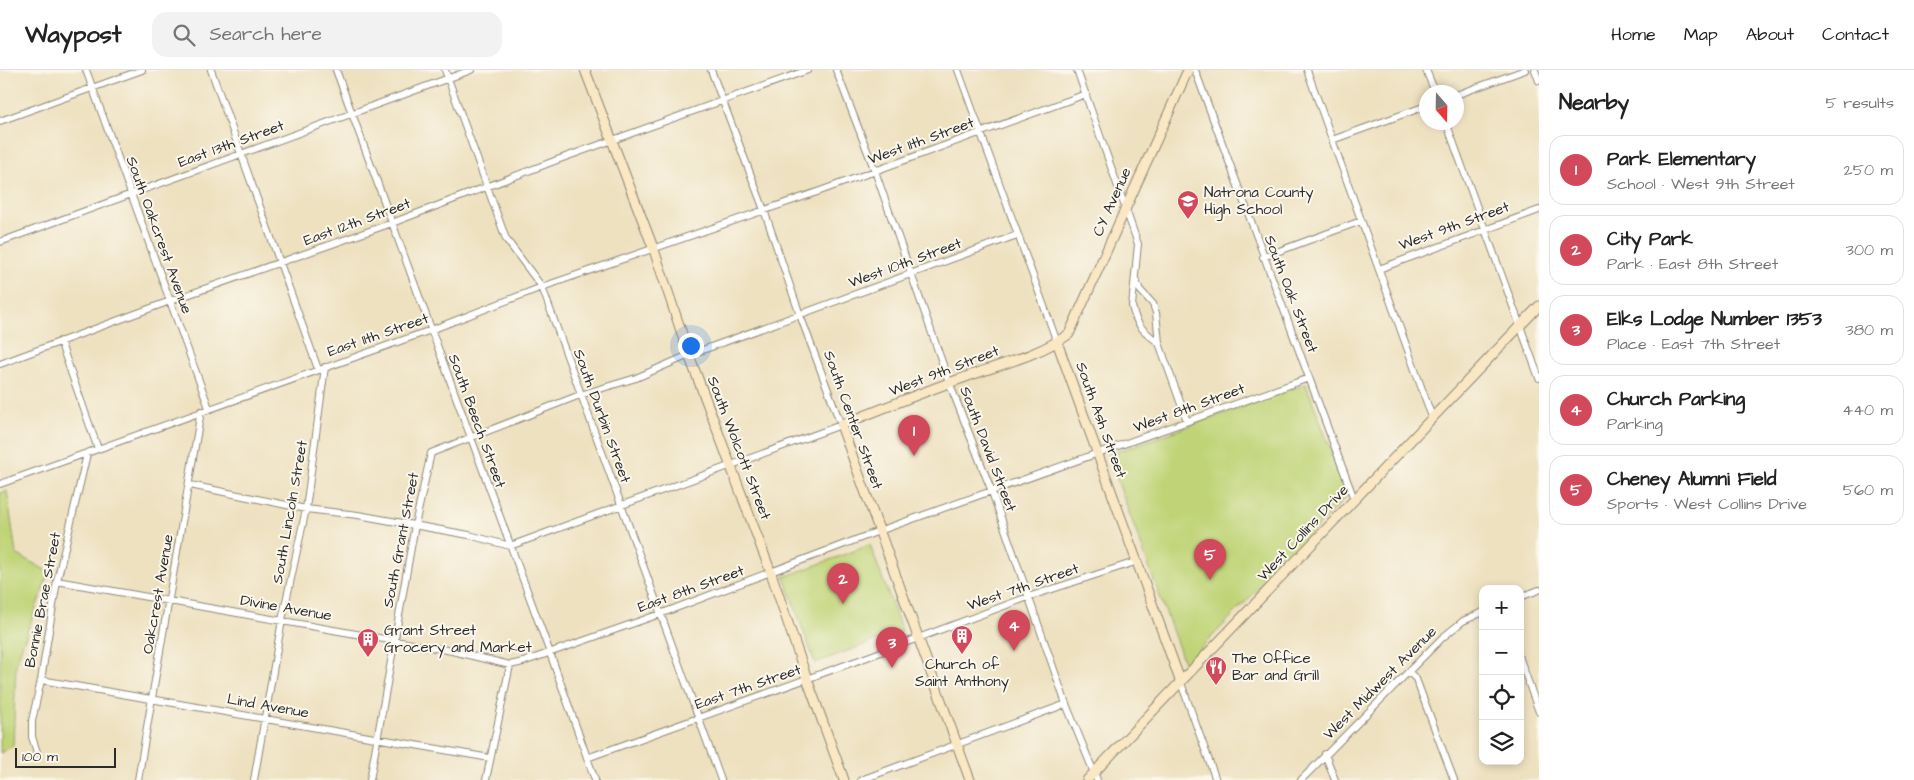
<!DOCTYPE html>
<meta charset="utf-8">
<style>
body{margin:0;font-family:"Architects Daughter",sans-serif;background:#f2f2f2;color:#222}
.controls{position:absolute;right:15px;bottom:15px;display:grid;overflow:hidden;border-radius:10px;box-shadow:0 2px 8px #0003}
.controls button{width:45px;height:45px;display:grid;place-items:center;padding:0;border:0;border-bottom:1px solid #e0e0e0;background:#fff;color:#222;font:25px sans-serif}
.compass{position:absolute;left:1419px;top:15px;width:45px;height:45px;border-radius:50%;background:#fff;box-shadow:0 2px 8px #0003;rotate:160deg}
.scale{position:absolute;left:15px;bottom:12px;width:101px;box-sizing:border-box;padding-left:5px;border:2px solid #2b2b2b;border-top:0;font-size:14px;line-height:18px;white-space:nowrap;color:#2b2b2b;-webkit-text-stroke:4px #fbf7ec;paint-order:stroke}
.you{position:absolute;left:690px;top:275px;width:18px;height:18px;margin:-12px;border:4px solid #fff;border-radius:50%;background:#1a73e8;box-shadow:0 0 0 8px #1a73e833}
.badge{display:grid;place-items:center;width:32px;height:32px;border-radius:50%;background:#d1495b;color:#fff;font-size:16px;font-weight:700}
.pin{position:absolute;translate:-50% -41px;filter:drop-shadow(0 1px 2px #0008)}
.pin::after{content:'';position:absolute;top:26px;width:18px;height:15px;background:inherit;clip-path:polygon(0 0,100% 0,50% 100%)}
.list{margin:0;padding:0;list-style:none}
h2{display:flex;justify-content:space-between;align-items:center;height:65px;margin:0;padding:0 20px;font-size:21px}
h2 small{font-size:16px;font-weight:400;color:#767676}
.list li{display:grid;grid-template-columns:32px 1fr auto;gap:15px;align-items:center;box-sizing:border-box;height:70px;margin:0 10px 10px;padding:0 10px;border:1px solid #e0e0e0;border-radius:15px}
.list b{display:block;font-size:19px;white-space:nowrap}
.list p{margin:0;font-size:16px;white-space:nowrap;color:#767676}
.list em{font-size:16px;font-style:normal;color:#767676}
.icon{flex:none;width:28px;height:28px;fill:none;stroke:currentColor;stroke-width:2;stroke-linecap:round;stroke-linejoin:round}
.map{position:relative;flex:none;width:1539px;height:710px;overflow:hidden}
header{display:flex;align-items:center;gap:30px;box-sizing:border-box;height:70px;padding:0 25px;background:#fff;border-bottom:1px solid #e0e0e0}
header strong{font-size:24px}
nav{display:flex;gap:28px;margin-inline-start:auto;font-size:18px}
.search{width:350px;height:45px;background:#f2f2f2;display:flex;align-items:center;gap:12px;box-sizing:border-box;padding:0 18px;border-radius:15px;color:#767676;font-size:19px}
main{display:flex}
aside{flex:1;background:#fff}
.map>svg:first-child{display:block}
.green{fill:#c0d477;stroke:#768051}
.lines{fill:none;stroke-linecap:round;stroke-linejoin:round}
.street-casing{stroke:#8c8676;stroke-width:8}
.secondary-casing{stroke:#8c8676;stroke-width:11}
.street{stroke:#fff;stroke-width:6}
.secondary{stroke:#fae7c3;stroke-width:9}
.labels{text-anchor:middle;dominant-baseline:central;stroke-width:4;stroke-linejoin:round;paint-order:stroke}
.street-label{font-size:15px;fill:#2b2b2b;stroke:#fbf7ec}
.poi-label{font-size:15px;fill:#2b2b2b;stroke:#fbf7ec;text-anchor:start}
</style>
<header>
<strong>Waypost</strong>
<div class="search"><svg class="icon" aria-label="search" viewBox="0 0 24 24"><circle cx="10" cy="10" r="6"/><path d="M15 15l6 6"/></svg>Search here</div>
<nav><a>Home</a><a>Map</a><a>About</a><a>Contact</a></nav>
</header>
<main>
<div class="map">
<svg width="1539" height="710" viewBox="0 0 1539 710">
<rect width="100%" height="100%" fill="#fbf7ec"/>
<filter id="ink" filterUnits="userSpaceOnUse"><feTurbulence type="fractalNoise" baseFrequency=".02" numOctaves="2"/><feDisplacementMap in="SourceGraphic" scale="10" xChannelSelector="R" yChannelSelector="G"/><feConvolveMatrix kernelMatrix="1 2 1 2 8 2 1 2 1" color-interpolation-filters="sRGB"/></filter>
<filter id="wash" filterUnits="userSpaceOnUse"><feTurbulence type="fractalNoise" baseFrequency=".0096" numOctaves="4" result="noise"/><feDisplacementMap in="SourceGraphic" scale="20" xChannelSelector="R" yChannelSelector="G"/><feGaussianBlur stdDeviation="1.12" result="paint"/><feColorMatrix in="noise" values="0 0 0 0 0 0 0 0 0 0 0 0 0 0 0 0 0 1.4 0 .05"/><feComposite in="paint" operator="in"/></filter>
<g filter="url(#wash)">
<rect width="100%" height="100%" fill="#eee1c0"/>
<path class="green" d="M1306 314 1348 425 1185 595 1108 385Z
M7 421 16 484 49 502 16 593 13 676 0 683V423Z
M870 475 902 561 815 593 784 507Z"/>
</g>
<g filter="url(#ink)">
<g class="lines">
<g class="street-casing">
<path id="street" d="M86 0 209 338
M211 0 318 299
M336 0 550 583 595 710
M445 0 506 169 542 217 721 710
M836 0 875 101 949 312 992 422 1066 634 1097 710
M958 0 1057 272
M1077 0 1138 174 1132 236C1136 255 1143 261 1159 273
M1195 0 1354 429
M1307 0 1432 347
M1426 0 1435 22
M1535 0 1539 11
M1456 25 1525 0
M0 51 142 0
M1446 52 1539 308
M1332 70 1426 36
M0 172 471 0
M1263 187 1361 151
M1379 199 1539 140
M1135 209 1140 220 1153 234 1156 243 1159 273 1187 351
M60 271 98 379
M0 294 170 231 392 153 557 90 808 0
M0 414 431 260 542 217 820 121 1086 24
M190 415 306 439 358 445 469 465 510 476
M510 476 841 355 800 245 764 140 711 0
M57 511 452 581 510 595 523 592 660 544 879 461 1309 308
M1520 527 1539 520
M1520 589 1539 642
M1409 602 1416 609 1454 710
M41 610 490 688
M1181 613 1216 710
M37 682 32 667V651L41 610 57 511 87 384
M1325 684 1335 710
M587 688 862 589 1028 527 1138 491
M138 710 201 341
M254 710 282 550 306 439 325 297
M370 710 415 455 431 383 580 325 636 308 689 285 1017 165
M486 710 510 595
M861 710 1066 634
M1301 710 1442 568 1463 551 1483 542"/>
</g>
<g class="secondary-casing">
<path id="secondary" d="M585 0 654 180 689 285 771 503 807 609 844 710
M1057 272 1181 613
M970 710 841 355C882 339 922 322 963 308 998 295 1038 286 1069 264L1188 0
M1087 710 1539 236"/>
</g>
<use href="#street" class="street"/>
<use href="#secondary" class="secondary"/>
</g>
</g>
<defs>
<g id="school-pin" transform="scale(1.125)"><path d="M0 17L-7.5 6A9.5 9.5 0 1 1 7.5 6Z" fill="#d1495b" stroke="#fbf7ec"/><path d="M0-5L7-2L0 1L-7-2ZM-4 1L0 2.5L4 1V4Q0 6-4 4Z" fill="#fff"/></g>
<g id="building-pin" transform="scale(1.125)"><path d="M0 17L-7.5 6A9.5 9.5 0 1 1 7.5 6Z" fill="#d1495b" stroke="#fbf7ec"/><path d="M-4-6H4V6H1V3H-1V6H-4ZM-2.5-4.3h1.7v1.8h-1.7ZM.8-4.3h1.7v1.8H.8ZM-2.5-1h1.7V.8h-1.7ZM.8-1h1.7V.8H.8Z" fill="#fff"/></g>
<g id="restaurant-pin" transform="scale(1.125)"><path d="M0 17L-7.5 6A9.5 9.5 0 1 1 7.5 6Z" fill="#d1495b" stroke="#fbf7ec"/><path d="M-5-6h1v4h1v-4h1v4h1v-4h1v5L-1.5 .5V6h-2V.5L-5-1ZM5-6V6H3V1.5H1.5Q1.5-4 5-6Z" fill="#fff"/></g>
</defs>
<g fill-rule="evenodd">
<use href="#school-pin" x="1188" y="131"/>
<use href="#building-pin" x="962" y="566"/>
<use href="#building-pin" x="368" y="569"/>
<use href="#restaurant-pin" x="1216" y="597"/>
</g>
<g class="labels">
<g class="street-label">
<text transform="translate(921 71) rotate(-20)">West 11th Street</text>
<text transform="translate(231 74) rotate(-20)">East 13th Street</text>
<text transform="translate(1112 132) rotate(-66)">CY Avenue</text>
<text transform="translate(357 152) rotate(-20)">East 12th Street</text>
<text transform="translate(1454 156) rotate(-20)">West 9th Street</text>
<text transform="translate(159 165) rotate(70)">South Oakcrest Avenue</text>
<text transform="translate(905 193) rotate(-20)">West 10th Street</text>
<text transform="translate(1291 224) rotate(69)">South Oak Street</text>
<text transform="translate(378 265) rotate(-19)">East 11th Street</text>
<text transform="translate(944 301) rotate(-21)">West 9th Street</text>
<text transform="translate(1189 338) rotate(-20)">West 8th Street</text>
<text transform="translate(602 346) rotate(70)">South Durbin Street</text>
<text transform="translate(853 350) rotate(70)">South Center Street</text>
<text transform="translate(1101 350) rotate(70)">South Ash Street</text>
<text transform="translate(477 351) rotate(70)">South Beech Street</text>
<text transform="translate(739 378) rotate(69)">South Wolcott Street</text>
<text transform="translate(988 379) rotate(69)">South David Street</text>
<text transform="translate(290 442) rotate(-80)">South Lincoln Street</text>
<text transform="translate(1303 463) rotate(-47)">West Collins Drive</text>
<text transform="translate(401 470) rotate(-79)">South Grant Street</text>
<text transform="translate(1023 517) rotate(-19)">West 7th Street</text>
<text transform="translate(691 519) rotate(-20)">East 8th Street</text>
<text transform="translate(158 524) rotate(-80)">Oakcrest Avenue</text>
<text transform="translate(43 530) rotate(-79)">Bonnie Brae Street</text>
<text transform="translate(286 538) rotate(10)">Divine Avenue</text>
<text transform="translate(1380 613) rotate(-45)">West Midwest Avenue</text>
<text transform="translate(748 617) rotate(-19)">East 7th Street</text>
<text transform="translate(268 636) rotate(10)">Lind Avenue</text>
</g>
<g class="poi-label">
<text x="1204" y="122">Natrona County<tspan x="1204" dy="17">High School</tspan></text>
<text x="384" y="560">Grant Street<tspan x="384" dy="17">Grocery and Market</tspan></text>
<text x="1232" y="588">The Office<tspan x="1232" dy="17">Bar and Grill</tspan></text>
<text x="962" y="594" text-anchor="middle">Church of<tspan x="962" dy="17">Saint Anthony</tspan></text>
</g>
</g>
</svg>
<div class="controls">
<button>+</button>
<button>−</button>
<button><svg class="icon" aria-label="locate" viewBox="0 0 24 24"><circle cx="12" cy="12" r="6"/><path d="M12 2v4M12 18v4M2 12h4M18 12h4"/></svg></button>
<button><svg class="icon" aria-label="layers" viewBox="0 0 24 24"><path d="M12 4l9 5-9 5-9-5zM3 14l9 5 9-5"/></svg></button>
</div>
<svg class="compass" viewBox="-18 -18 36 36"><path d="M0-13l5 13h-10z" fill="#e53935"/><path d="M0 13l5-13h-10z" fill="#767676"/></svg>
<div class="scale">100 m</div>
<div class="you"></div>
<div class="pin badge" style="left:914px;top:386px">1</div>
<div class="pin badge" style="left:843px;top:534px">2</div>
<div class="pin badge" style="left:892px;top:598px">3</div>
<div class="pin badge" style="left:1014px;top:581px">4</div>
<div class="pin badge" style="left:1210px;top:510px">5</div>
</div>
<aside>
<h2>Nearby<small>5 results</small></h2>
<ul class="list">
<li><span class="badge">1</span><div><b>Park Elementary</b><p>School · West 9th Street</p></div><em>250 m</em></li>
<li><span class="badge">2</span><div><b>City Park</b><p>Park · East 8th Street</p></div><em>300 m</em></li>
<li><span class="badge">3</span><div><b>Elks Lodge Number 1353</b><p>Place · East 7th Street</p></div><em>380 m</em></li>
<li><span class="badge">4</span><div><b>Church Parking</b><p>Parking</p></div><em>440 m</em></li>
<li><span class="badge">5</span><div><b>Cheney Alumni Field</b><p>Sports · West Collins Drive</p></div><em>560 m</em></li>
</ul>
</aside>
</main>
